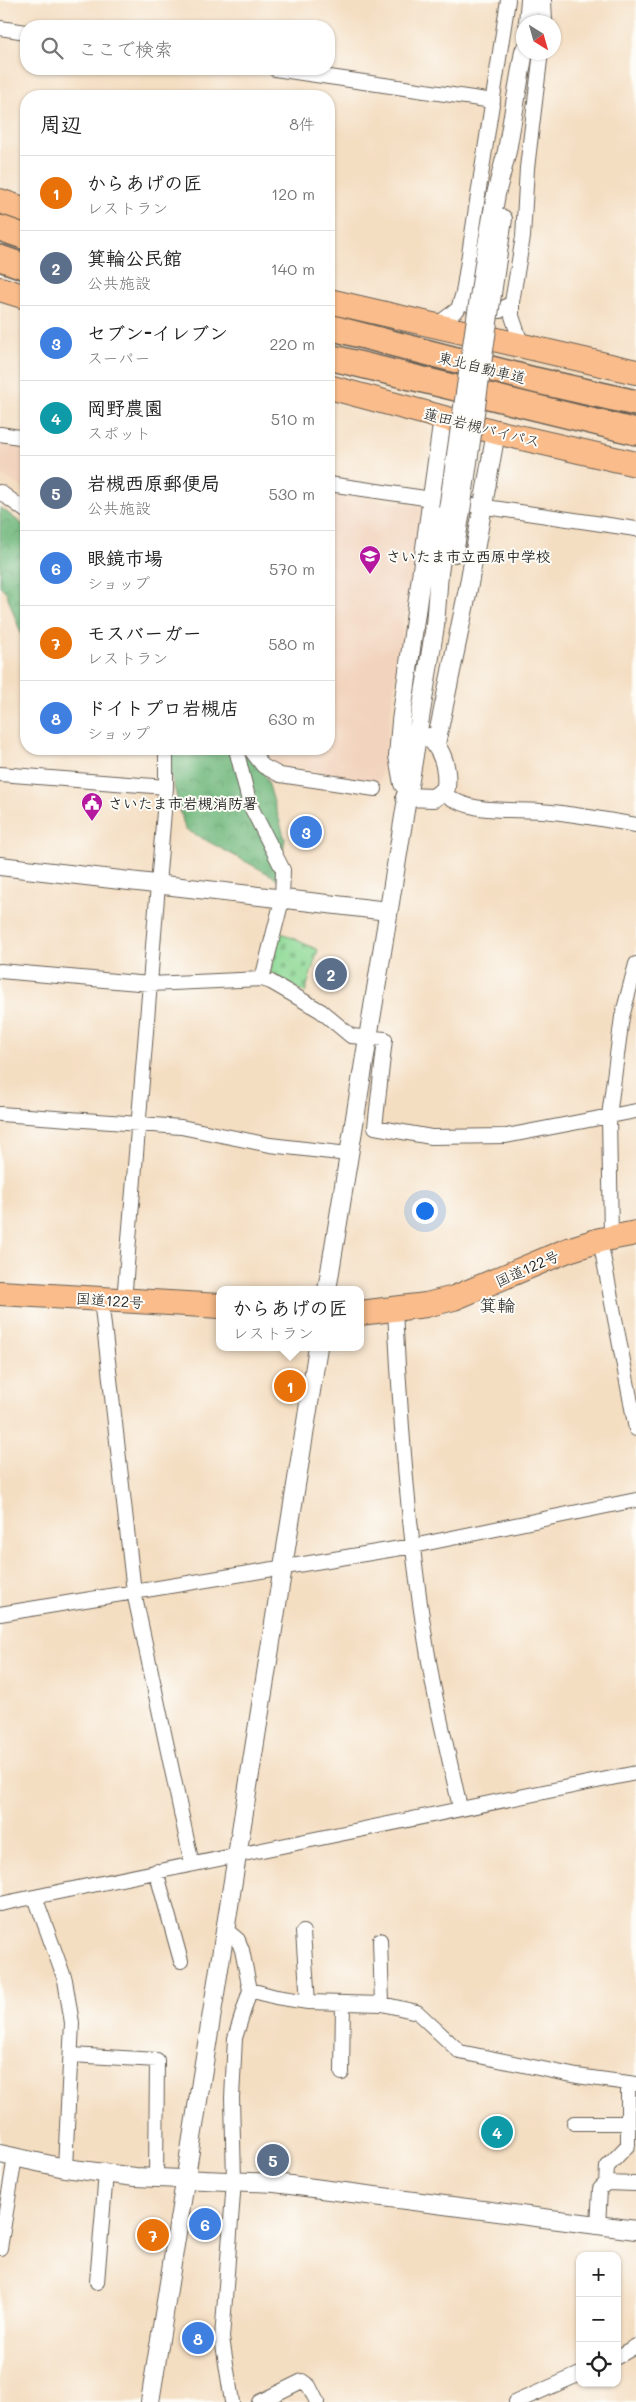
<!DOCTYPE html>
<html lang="ja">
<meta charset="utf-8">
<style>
body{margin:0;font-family:Mali,"Klee One",sans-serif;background:#f2f2f2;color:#222}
.controls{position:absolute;right:15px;bottom:15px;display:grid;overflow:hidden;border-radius:10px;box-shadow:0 1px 4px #0004}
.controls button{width:45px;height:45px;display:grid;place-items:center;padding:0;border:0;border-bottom:1px solid #e0e0e0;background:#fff;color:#222;font:25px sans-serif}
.compass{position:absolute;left:516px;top:15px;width:45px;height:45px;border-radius:50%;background:#fff;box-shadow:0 1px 4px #0004;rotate:143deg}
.you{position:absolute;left:424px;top:1210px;width:18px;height:18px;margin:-12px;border:4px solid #fff;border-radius:50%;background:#1a73e8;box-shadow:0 0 0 8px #1a73e833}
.badge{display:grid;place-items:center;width:32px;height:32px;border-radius:50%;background:#b5179e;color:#fff;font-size:16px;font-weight:700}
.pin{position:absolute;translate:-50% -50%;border:2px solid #fff;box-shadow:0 1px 5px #0006}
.popup{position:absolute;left:216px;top:1286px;width:148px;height:65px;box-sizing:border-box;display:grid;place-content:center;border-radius:10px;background:#fff;filter:drop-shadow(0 1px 4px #0005);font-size:16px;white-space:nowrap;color:#767676}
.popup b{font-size:19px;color:#222}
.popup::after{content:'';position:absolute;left:50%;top:100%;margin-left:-10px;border:10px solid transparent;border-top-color:#fff}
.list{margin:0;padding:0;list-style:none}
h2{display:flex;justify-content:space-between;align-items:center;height:65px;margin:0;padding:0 20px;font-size:21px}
h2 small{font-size:16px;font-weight:400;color:#767676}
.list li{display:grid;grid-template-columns:32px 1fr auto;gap:15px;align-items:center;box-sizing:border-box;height:75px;padding:0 20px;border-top:1px solid #e0e0e0}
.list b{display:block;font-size:19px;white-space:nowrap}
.list p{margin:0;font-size:16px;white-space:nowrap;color:#767676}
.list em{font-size:16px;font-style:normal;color:#767676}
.icon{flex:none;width:28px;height:28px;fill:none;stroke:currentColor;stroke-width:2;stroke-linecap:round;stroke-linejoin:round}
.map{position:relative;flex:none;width:636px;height:2402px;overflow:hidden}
.search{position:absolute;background:#fff;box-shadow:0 1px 4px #0004;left:20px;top:20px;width:315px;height:55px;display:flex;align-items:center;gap:12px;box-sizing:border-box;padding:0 18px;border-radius:20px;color:#767676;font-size:19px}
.panel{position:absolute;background:#fff;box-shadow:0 1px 4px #0004;left:20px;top:90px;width:315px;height:665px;border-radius:20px}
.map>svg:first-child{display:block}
.built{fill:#f2d4be}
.forest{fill:url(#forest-crowns);stroke:#486a4e}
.cemetery{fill:url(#cemetery-stones);stroke:#567a59}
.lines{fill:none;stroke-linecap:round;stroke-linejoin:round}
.minor-casing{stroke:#686056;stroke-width:16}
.tertiary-casing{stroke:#686056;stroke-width:20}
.trunk-casing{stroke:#686056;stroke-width:26}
.motorway-casing{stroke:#686056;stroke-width:28}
.minor{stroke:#fff;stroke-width:14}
.tertiary{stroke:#fff;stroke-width:18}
.trunk{stroke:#f9bc8a;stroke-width:24}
.motorway{stroke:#f9bc8a;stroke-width:25}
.tertiary-bridge-casing{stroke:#686056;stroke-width:20;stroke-linecap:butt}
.tertiary-bridge{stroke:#fff;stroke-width:18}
.labels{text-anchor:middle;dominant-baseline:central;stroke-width:4;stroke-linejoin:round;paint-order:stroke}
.street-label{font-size:15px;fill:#1c1c1c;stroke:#fdfcf7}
.poi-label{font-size:15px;font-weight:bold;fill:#1c1c1c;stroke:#fdfcf7;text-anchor:start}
.quarter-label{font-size:18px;fill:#1c1c1c;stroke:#fdfcf7}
</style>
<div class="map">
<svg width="636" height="2402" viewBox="0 0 636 2402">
<defs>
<pattern id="forest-crowns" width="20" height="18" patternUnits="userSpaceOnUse" patternTransform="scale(1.25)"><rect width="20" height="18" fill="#73b97f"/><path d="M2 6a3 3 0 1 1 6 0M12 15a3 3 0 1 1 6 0" fill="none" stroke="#639e6d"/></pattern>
<pattern id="cemetery-stones" width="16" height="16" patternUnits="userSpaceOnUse" patternTransform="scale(1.25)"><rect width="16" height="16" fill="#8fd996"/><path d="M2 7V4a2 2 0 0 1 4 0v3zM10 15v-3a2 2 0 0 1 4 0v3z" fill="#7bba81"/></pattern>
</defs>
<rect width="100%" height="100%" fill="#fdfcf7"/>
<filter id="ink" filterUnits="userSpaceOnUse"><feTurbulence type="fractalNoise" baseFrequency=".02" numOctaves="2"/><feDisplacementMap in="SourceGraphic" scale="10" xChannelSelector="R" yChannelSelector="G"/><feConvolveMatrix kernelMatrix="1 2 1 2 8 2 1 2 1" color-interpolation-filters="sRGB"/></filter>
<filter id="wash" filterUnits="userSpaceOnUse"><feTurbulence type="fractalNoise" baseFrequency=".0096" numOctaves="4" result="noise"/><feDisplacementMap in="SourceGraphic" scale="20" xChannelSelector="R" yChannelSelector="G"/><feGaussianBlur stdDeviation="1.12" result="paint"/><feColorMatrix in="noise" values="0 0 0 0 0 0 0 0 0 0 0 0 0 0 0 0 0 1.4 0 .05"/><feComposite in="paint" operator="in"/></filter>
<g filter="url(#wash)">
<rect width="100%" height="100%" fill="#f4dec2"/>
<path class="built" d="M0 439 26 443V490L0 474Z
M329 492 422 507 380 783 272 763 266 749H329Z"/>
<path class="forest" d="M0 507 26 527V648L6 592 0 586Z
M164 749H253L268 782 285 839 278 879 185 829Z"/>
<path class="cemetery" d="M280 932 318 950 305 993 270 972Z"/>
</g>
<g filter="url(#ink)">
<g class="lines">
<g class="minor-casing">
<path id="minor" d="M508 0 463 293 472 307 500 311 512 302 523 237 527 168 541 52
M544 0 545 22
M0 28 26 32
M275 69 493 101
M512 302V316L522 346
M435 326 458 309 463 293
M0 434 26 438
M329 484 636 529
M0 492 26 511
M236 749 250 805 283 870 282 900 262 979
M250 749 263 766 280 775 375 789
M0 774 166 787
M443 793C474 817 515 807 552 812 580 815 608 820 636 825
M0 971 150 984 262 979 271 982 321 1011 351 1036 385 1039 375 1127 431 1137 506 1136 636 1111
M0 1114 181 1127 270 1145 348 1154
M611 1238 609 1116 622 1017 636 964
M600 1240 636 1429
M101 1299 134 1592 192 1864
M124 1301 166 787V749
M395 1310C401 1433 410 1557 432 1679 440 1722 451 1765 460 1808
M0 1614 413 1546 636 1500
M156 1871 181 1961
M35 1897 65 1980 72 2023 65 2168
M0 1904 636 1773
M226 1930 238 1940 242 1950 250 1990 235 2038 232 2098 234 2181 222 2338 232 2402
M303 1932 308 2002
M380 1940 382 2004
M250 1990 276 1997 308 2002 382 2004 417 2012 460 2052 577 2076 636 2084
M71 2055 157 2060 156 2179
M342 2073 343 2003
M574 2123H628
M606 2183 636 2184
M598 2226 600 2189 606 2183 607 2167 628 2145V2083
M0 2248 15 2157
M97 2282 106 2173
M617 2357 636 2346
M259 2402 302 2381 309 2386 317 2402
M516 2402 580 2374"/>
</g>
<g class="tertiary-casing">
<path id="tertiary" d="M528 22 530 0
M485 257 496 194 507 151 524 51
M497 259 503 219
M454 553 461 511
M436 744 469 584 496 432
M403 784 398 756 401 721 443 418
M405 797 434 798 446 788C448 768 443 751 429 737
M0 866 388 911
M327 1290 435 626 439 573 448 509
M0 2154 65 2168 135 2177 275 2183 636 2230
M150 2402 318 1347"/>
</g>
<g class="trunk-casing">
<path id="trunk" d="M0 201 26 210
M0 289 26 297
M329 301 636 372
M329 387 496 432 636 464
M0 1293 220 1306
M360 1313 426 1305 454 1298 568 1250 600 1240 636 1233"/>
</g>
<g class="motorway-casing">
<path id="motorway" d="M0 228 26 237
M0 258 26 267
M329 327 534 380 636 403
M329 357 636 432"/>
</g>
<use href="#minor" class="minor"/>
<use href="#tertiary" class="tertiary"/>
<use href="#trunk" class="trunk"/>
<use href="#motorway" class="motorway"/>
<g class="tertiary-bridge-casing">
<path id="tertiary-bridge" d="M448 509 485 257
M461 511 497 259"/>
</g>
<use href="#tertiary-bridge" class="tertiary-bridge"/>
</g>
</g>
<defs>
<g id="school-pin" transform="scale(1.125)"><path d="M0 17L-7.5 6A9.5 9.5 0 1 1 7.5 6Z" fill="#b5179e" stroke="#fdfcf7"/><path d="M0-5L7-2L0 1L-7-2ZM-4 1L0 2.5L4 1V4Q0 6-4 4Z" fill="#fff"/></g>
<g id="civic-pin" transform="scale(1.125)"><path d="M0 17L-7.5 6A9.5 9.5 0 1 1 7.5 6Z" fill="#b5179e" stroke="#fdfcf7"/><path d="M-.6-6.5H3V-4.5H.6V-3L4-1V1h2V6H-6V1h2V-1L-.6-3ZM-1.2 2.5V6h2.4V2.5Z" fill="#fff"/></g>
</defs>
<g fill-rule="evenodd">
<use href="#school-pin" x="370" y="556"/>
<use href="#civic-pin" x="92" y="803"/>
</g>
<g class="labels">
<g class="street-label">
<text transform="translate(482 367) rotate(14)">東北自動車道</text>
<text transform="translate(482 427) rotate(14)">蓮田岩槻バイパス</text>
<text transform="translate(527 1268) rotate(-24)">国道122号</text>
<text transform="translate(110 1300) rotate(4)">国道122号</text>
</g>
<g class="poi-label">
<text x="386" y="556">さいたま市立西原中学校</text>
<text x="108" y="803">さいたま市岩槻消防署</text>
</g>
<g class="quarter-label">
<text x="497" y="1305">箕輪</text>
</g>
</g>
</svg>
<div class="controls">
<button>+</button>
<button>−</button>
<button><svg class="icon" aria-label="locate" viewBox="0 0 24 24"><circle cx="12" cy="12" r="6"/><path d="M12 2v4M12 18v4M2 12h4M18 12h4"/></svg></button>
</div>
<svg class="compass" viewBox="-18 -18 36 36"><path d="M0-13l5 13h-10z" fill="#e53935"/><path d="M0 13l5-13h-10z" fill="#767676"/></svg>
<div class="you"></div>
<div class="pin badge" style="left:290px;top:1386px;background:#e8710a">1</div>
<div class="popup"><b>からあげの匠</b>レストラン</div>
<div class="pin badge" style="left:331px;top:974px;background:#5c6f8a">2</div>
<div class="pin badge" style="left:306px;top:832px;background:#3f7fe0">3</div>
<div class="pin badge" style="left:497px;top:2132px;background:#0f9aa8">4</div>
<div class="pin badge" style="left:273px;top:2160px;background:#5c6f8a">5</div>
<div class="pin badge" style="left:205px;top:2224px;background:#3f7fe0">6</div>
<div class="pin badge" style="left:153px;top:2235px;background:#e8710a">7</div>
<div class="pin badge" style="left:198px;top:2338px;background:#3f7fe0">8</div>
<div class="search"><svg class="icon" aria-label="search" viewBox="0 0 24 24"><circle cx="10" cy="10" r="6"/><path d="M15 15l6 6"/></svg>ここで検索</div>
<section class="panel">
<h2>周辺<small>8件</small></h2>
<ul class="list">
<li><span class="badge" style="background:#e8710a">1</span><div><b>からあげの匠</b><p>レストラン</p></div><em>120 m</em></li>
<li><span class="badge" style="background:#5c6f8a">2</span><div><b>箕輪公民館</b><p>公共施設</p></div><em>140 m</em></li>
<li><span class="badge" style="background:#3f7fe0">3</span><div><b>セブン-イレブン</b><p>スーパー</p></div><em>220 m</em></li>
<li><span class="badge" style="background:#0f9aa8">4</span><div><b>岡野農園</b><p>スポット</p></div><em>510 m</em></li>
<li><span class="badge" style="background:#5c6f8a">5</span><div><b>岩槻西原郵便局</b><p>公共施設</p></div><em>530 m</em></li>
<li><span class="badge" style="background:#3f7fe0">6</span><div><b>眼鏡市場</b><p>ショップ</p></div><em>570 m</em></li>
<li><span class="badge" style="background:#e8710a">7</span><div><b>モスバーガー</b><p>レストラン</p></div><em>580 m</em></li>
<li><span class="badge" style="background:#3f7fe0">8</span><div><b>ドイトプロ岩槻店</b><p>ショップ</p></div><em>630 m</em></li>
</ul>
</section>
</div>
